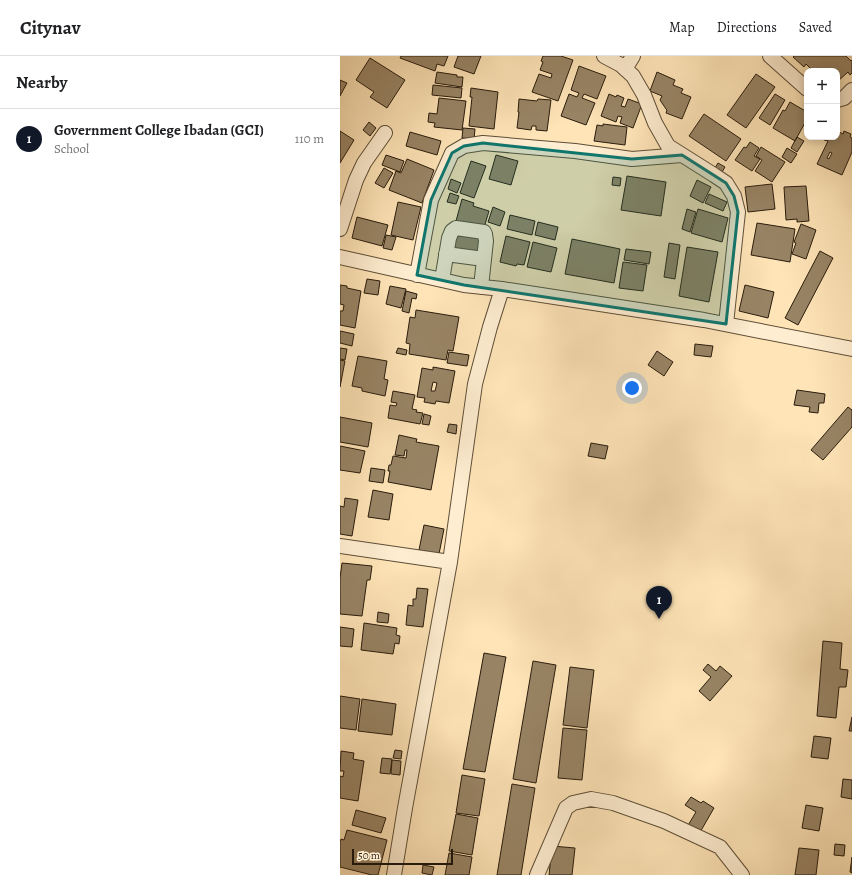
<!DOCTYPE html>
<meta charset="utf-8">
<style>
body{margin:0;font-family:Alegreya,serif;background:#f6f6f6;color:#202124}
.controls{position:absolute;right:12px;top:12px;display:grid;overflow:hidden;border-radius:8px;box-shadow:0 2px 10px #0003}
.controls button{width:36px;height:36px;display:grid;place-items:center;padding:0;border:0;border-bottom:1px solid #e0e0e0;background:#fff;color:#202124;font:20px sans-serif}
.scale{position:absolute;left:12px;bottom:10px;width:101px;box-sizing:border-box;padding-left:4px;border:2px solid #291c0c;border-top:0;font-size:11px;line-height:14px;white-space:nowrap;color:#291c0c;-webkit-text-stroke:3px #feedd0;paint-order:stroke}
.you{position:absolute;left:292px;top:332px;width:14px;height:14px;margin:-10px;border:3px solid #fff;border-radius:50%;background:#1a73e8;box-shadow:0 0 0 6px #1a73e833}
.badge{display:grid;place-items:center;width:26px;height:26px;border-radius:50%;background:#111827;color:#fff;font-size:13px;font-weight:700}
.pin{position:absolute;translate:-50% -33px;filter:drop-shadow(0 1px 2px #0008)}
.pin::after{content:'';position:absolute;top:21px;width:14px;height:12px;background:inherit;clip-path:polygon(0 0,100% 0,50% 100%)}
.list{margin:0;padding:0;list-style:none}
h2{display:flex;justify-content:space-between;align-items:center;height:52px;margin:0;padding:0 16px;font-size:17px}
h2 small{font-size:13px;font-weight:400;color:#757577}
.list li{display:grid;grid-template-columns:26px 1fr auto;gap:12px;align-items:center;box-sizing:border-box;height:60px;padding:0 16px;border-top:1px solid #e0e0e0}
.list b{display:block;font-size:15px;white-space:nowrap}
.list p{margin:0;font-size:13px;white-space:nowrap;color:#757577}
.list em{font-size:13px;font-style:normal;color:#757577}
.map{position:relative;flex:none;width:512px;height:819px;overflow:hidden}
header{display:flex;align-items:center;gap:24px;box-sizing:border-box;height:56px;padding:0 20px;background:#fff;border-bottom:1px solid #e0e0e0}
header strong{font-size:19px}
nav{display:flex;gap:22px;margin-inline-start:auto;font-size:14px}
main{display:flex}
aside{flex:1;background:#fff}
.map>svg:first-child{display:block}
.building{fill:#988465;stroke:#291c0c;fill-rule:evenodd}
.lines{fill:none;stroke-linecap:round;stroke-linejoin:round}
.minor-casing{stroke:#5e4e37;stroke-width:16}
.minor{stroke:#feedd0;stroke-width:14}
.marked{fill:#0f766e;fill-opacity:0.2;stroke:#0f766e;stroke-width:3;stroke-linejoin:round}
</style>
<header>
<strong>Citynav</strong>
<nav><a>Map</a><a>Directions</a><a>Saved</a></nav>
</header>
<main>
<aside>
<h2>Nearby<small></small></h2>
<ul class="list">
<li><span class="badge">1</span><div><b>Government College Ibadan (GCI)</b><p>School</p></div><em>110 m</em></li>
</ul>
</aside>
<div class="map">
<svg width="512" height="819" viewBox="0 0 512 819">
<rect width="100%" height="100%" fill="#fee4b7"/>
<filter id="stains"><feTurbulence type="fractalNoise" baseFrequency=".005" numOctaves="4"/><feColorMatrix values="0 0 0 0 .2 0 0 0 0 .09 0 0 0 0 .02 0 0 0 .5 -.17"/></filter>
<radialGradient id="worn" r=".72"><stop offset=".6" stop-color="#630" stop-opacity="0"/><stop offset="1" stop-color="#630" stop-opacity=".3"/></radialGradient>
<path class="building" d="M61 0H108L104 10 97 8 95 15 60 2Z
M118 0H141L134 18 114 11Z
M203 0H221L233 4 218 45 192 36 199 18 211 22 212 18 200 14 203 6 201 5Z
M454 0H506L511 5 512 4V17L510 19 508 16 498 25 497 24V15H473L466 8 464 11 453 1Z
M30 2 65 24 47 52 30 41 34 36 16 24Z
M239 10 266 20 257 43 244 38 242 42 255 47 246 69 221 60 229 38 237 41 239 37 231 34Z
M97 16 117 19V21H123L122 31 95 27Z
M317 16 335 24 333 29 343 33 341 37 351 41 342 63 326 57 327 54 326 53 320 44 322 40 310 35Z
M416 18 435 31 406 72 387 59Z
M0 24 7 27 0 40Z
M93 29 122 32 121 42 92 39Z
M131 32 158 36 154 73 129 70 132 41H130Z
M269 38 276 41 277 39 284 42 281 50 285 51 288 43 302 48 293 72 280 67 282 61 278 60 276 66 261 60Z
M435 38 445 44 430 69 419 62Z
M99 42 126 45 122 74 94 71 95 67 88 66 89 57 97 58Z
M179 43 197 45 198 43 211 44 207 75 196 74V70H192L191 74 177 72 179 56H178Z
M450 46 467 56V63L455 85 433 72 443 54 445 55Z
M364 58 401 83 386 105 349 80Z
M29 66 36 72 30 80 23 74Z
M263 68 287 71 285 89 254 85 257 69 263 70Z
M123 72 135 73 134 83 122 82Z
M0 75 14 84 0 107Z
M497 75 503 78 504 75 511 78 510 81 512 82V96L502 119 477 108 488 85 484 84 485 81H497ZM490 96 492 97 489 103 487 102Z
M70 76 101 85 97 99 66 90Z
M457 81 464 85 457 96 451 92Z
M410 86 419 92 414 100 420 103 412 115 395 104 404 91 406 92Z
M421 91 445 106 432 126 415 115 422 104 416 100Z
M447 92 457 98 451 107 442 101Z
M46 99 64 105 60 116 42 109Z
M156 99 178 105 171 129 149 123Z
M67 103 94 114 82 147 49 134 56 115 61 117Z
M131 105 146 110 134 142 120 137Z
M378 107 385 111 382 116 375 112Z
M44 112 53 117 44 132 35 127Z
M287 120 326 126 321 160 281 154Z
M273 121 281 122 280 130 272 129Z
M111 123 121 127 117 137 108 133Z
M357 124 371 131 363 147 350 140Z
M432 128 435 153 408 156 405 131Z
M466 130 469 165 457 166V163L446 164 444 131Z
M110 137 119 140 116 148 107 146Z
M369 138 387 146 383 155 365 147Z
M122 143 134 147 133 150 149 155 143 175 125 167 116 165Z
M58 146 81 151 73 184 51 179Z
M153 151 165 156 160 170 148 166Z
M347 153 356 156 350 176 342 173Z
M358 153 388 162 382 186 351 177Z
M170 159 195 165 192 179 167 173Z
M17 161 48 169 42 190 12 182Z
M198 166 218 171 215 184 195 179Z
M417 167 455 173 450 206 411 199Z
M461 168 476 174 466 203 452 198 456 187 454 186Z
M117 176 141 182 137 199 109 193Z
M46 179 56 181 52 194 43 192Z
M166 180 190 186 184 209 177 208 176 210 160 206Z
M232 183 280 193 274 227 225 218Z
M193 186 217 192 211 216 187 211Z
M329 187 340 189 335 223 324 221Z
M347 191 378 196 369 246 339 240Z
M286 193 311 196 309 208 284 204Z
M480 195 493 202 458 269 445 262Z
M283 206 307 209 303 235 279 232Z
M27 223 40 225 38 239 24 237Z
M0 229 7 230V232L21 235 15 272 0 269V255H3L4 249 0 248Z
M405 229 434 236 428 262 399 255Z
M50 230 66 233 61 252 46 248Z
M66 235 77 238 76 243 72 242 69 257 62 255Z
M76 254 119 261 113 295 108 294 106 304 69 298 70 288 66 287 70 261 75 262Z
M0 275 14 278 12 290 0 287Z
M355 288 373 290 371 301 354 299Z
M0 292 7 293 5 304 0 303Z
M58 292 67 294 66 299 56 297Z
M317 295 333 306 324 320 308 309Z
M109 296 129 299 127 310 107 307Z
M18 300 47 305 44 323 48 324 45 340 22 335V332L12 330Z
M0 304 5 305 0 331Z
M93 311 115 315 109 347 96 345 95 348 84 346 85 342 77 341 82 312 93 314ZM93 326 97 327 95 335H91Z
M457 334 485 338 484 347H479L478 357 469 356 470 351 454 349Z
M53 335 75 339 72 353 77 354 76 356 83 357 80 368 48 362 50 349 56 350 57 347 51 346Z
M508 351 512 354V371L483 404 471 394Z
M84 358 91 360 89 369 82 368Z
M0 361 32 367 28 391 0 386Z
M109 368 117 369 116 378 107 376Z
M59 379 77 383 76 386 99 390 91 434 48 426 50 415H48L49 409H51L53 400 66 402 67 394H65L64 400 55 399Z
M251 387 268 390 265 403 248 400Z
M0 390 25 395 20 417 0 414Z
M31 412 45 414 43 427 29 425Z
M33 434 53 438 49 464 28 461Z
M5 442 18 444 12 480 0 478V450L4 451Z
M84 469 104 473 99 498 79 494Z
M2 507 32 510 30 524H27L22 560 0 558V522Z
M77 532 88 533 83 571 66 569 68 549 73 550V543H76Z
M38 556 49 558 48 567 37 566Z
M24 567 57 572 56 579 60 580 59 588 55 587 53 598 21 594Z
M0 571 14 573 12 591 0 590Z
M483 585 502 587 500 613 508 614 506 631H499L496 662 477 660Z
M144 597 166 601 145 716 123 713Z
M193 605 216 609 196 727 173 723Z
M368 608 376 615 380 610 392 620 370 645 359 635 371 621 363 614Z
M230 611 254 614 247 672 223 669Z
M0 640 20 643 16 674 0 672Z
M22 643 56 648 52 679 18 675Z
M512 661V675H509Z
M223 672 247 674 242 724 218 722Z
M474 680 491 682 488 703 471 701Z
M55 694 62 695 61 703 53 702Z
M1 695 14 697 13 703 24 705 18 745 0 742V720L3 721 4 715H0Z
M42 702 52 703 50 718 40 717Z
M52 704 61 705 60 719 51 718Z
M122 719 145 723 139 760 116 757Z
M503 723 512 724V743L501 741Z
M172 728 195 732 181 819H157Z
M351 741 361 747 363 745 374 752 359 778 347 771 356 756 345 749Z
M466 749 483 752 479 775 462 772Z
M16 754 46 762 41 777 12 769Z
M116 758 138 762 132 799 109 795Z
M7 774 47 784 38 819H32L0 811V786L1 783 4 784Z
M495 788 505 789 504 800 494 799Z
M212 790 235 792 232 819H209Z
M459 792 479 794 476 819H455Z
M109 797 132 801 129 819H105Z
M512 801V817L510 816Z
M83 809 94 811 92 819 82 817Z"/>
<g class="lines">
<g class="minor-casing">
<path id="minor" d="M264 0 281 9 293 20 304 39 315 67 328 90 374 119 386 127 394 140 398 156 386 268
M430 0 467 33
M285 13 293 0
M497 44 504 42 512 34
M0 173 16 124 24 107 45 77
M106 198 144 203
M0 201 124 229 162 233 364 264 512 293
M77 219 91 144 112 97 124 90 143 87 235 95 292 103 342 99
M102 224 109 182 112 175 116 172 144 176 145 178 146 185 141 231
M0 490 110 506
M54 819 65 752 110 506 135 328 150 271 162 233
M197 819 226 752 233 747 251 743 273 747 324 765 380 791 402 819"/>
</g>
<use href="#minor" class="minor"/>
</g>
<path class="marked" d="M143 87 292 103 342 99 386 127 394 140 398 156 386 268 124 229 77 219 91 144 112 97 124 90Z"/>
<rect width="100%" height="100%" filter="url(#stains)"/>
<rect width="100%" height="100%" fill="url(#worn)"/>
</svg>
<div class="controls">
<button>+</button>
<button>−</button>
</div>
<div class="scale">50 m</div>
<div class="you"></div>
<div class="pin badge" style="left:319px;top:563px">1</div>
</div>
</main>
